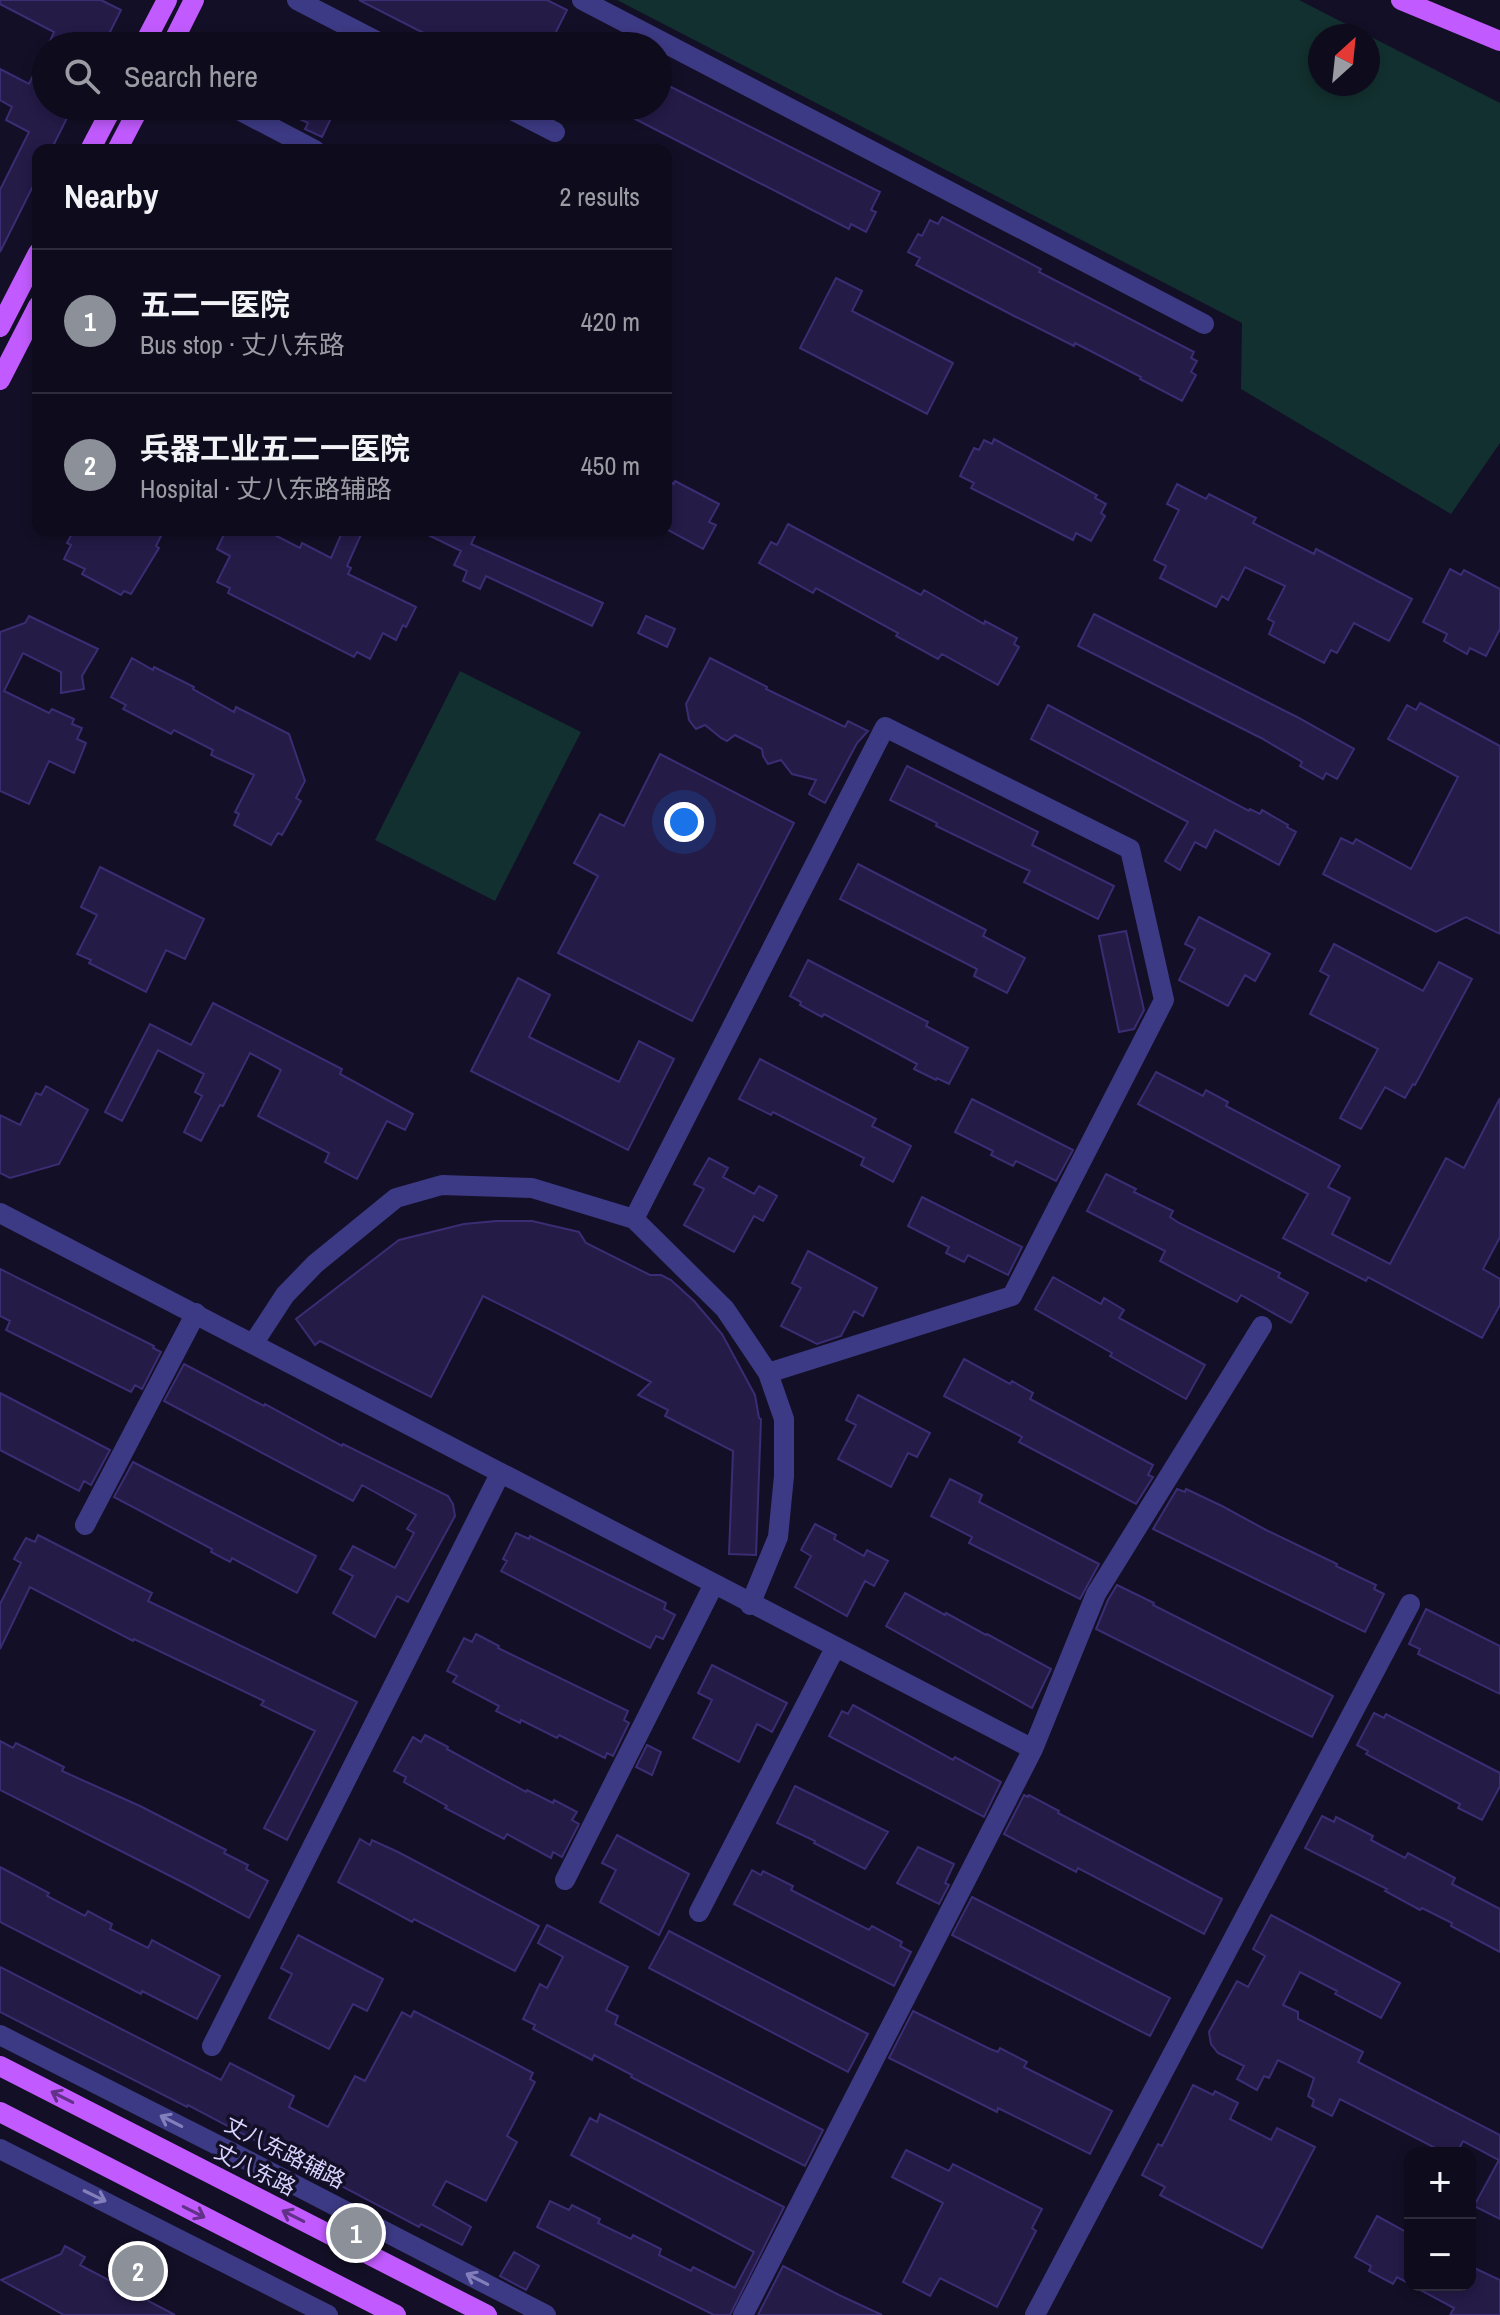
<!DOCTYPE html>
<meta charset="utf-8">
<style>
body{margin:0;font-family:"Archivo Narrow","Noto Sans SC",sans-serif;background:#171425;color:#f1f3f6}
.controls{position:absolute;right:24px;bottom:24px;display:grid;overflow:hidden;border-radius:16px;box-shadow:0 4px 12px #0003}
.controls button{width:72px;height:72px;display:grid;place-items:center;padding:0;border:0;border-bottom:2px solid #2e2b3b;background:#0e0b1c;color:#f1f3f6;font:40px sans-serif}
.compass{position:absolute;left:1308px;top:24px;width:72px;height:72px;border-radius:50%;background:#0e0b1c;box-shadow:0 4px 12px #0003;rotate:27deg}
.you{position:absolute;left:684px;top:822px;width:28px;height:28px;margin:-20px;border:6px solid #fff;border-radius:50%;background:#1a73e8;box-shadow:0 0 0 12px #1a73e833}
.badge{display:grid;place-items:center;width:52px;height:52px;border-radius:50%;background:#8c9099;color:#fff;font-size:26px;font-weight:700}
.pin{position:absolute;translate:-50% -50%;border:4px solid #fff;box-shadow:0 2px 8px #0006}
.list{margin:0;padding:0;list-style:none}
h2{display:flex;justify-content:space-between;align-items:center;height:104px;margin:0;padding:0 32px;font-size:34px}
h2 small{font-size:26px;font-weight:400;color:#9b9ba3}
.list li{display:grid;grid-template-columns:52px 1fr auto;gap:24px;align-items:center;box-sizing:border-box;height:144px;padding:0 32px;border-top:2px solid #2e2b3b}
.list b{display:block;font-size:30px;white-space:nowrap}
.list p{margin:0;font-size:26px;white-space:nowrap;color:#9b9ba3}
.list em{font-size:26px;font-style:normal;color:#9b9ba3}
.icon{flex:none;width:44px;height:44px;fill:none;stroke:currentColor;stroke-width:2;stroke-linecap:round;stroke-linejoin:round}
.map{position:relative;flex:none;width:1500px;height:2315px;overflow:hidden}
.search{position:absolute;background:#0e0b1c;box-shadow:0 4px 12px #0003;left:32px;top:32px;width:640px;height:88px;display:flex;align-items:center;gap:20px;box-sizing:border-box;padding:0 28px;border-radius:44px;color:#9b9ba3;font-size:30px}
.panel{position:absolute;background:#0e0b1c;box-shadow:0 4px 12px #0003;left:32px;top:144px;width:640px;height:392px;border-radius:16px}
.map>svg:first-child{display:block}
.green{fill:#12302f;fill-rule:evenodd}
.building{fill:#241b47;stroke:#3b2d73;stroke-width:2}
.lines{fill:none;stroke-linecap:round;stroke-linejoin:round}
.minor{stroke:#3d3a85;stroke-width:20}
.major{stroke:#c25bff;stroke-width:20}
.oneway{stroke:#623188}
.oneway2{stroke:#837fbc}
.labels{text-anchor:middle;dominant-baseline:central;stroke-width:7;stroke-linejoin:round;paint-order:stroke}
.street-label{font-size:22px;fill:#d9d4ff;stroke:#130f26}
</style>
<div class="map">
<svg width="1500" height="2315" viewBox="0 0 1500 2315">
<rect width="100%" height="100%" fill="#130f26"/>
<path class="green" d="M617 0H1299L1500 103V443L1451 514 1241 389 1242 323ZM1320 36H1368V84H1320Z
M460 671 581 732 495 901 375 840Z"/>
<path class="building" d="M0 0H101L121 10 103 46H48L54 32 0 4Z
M359 0H547L567 10 549 46H449Z
M46 49V106H73L51 150H38V176L0 252V190L29 132 6 120 12 107 0 100V69L29 84Z
M665 84 880 192 871 210 876 212 866 232 851 224 849 229 610 106H658V98Z
M273 106H337L322 137 305 129 308 123Z
M942 217 1041 269 1039 272 1194 352 1191 358 1197 361 1191 372 1196 375 1182 401 1140 379 1141 377 1075 343 1074 346 1016 317 916 265 920 258 908 252 918 234 922 236 930 220 938 224Z
M836 278 862 291 852 311 953 363 927 414 800 348Z
M994 439 1097 495 1095 498 1106 504 1101 513 1105 516 1091 541 1076 533 1073 540 971 488 974 483 960 476 974 448 979 450 984 440 992 444Z
M666 480 674 484 675 481 719 504 709 522 716 525 703 549 666 529Z
M1177 484 1206 499 1209 494 1256 518 1253 523 1314 554 1316 549 1412 599 1389 641 1354 623 1337 653 1331 650 1324 663 1269 634 1274 622 1268 619 1285 586 1245 567 1228 600 1222 596 1216 607 1160 578 1166 566 1154 560 1179 510 1167 504Z
M788 524 921 595 924 590 984 624 985 621 1017 638 1014 644 1019 647 998 685 942 654 938 659 896 636 898 633 816 588 813 593 759 563 771 542 777 545Z
M74 530H164L156 546 159 548 131 594 124 591 121 595 82 574 85 569 64 559 71 545 67 543Z
M226 530H265L300 548 302 543 331 558 343 530H363L347 566 351 568 348 574 416 607 406 627 403 625 396 640 383 633 370 659 357 652 354 657 228 593 230 588 217 582 230 556 217 549Z
M418 530H463L475 536 471 544 603 603 592 626 486 576 480 589 463 581 467 571 454 565 461 551Z
M1450 569 1461 575 1464 570 1500 589V629L1486 656 1470 648 1467 654 1444 641 1447 634 1423 622Z
M1094 614 1297 717 1354 749 1337 779 1326 773 1323 779 1300 766 1302 762 1261 738 1078 646Z
M29 616 98 649 82 676 84 689 61 693V672L23 653 4 691 49 713 52 709 74 719 72 724 82 728 77 739 86 743 74 773 49 761 29 804 0 791V632L25 623Z
M646 616 675 629 667 647 638 633Z
M132 658 153 670 154 667 194 687 193 689 234 712 236 707 289 734 305 781 296 798 301 801 282 835 278 833 271 845 234 825 239 814 235 812 254 775 211 755 213 750 174 730 171 734 123 709 126 705 111 697Z
M710 658 767 687 766 689 845 727 848 721 868 731 857 743 825 803 809 794 816 780 792 774 781 760 768 764 763 756 762 749 735 735 727 741 721 738 705 725 696 729 689 720 686 704Z
M1420 703 1500 746V934L1466 917 1436 932 1323 874 1341 838 1353 844 1356 839 1411 869 1458 777 1388 739 1407 705 1416 710Z
M1048 705 1249 811 1250 809 1260 814 1262 810 1288 825 1287 827 1296 832 1279 865 1215 830 1206 848 1195 842 1180 870 1165 861 1188 822 1031 739Z
M660 754 794 823 692 1021 558 953 598 876 574 863 600 814 624 826Z
M907 766 1038 832 1032 845 1114 886 1098 919 1024 882 1030 871 1021 867 936 826 937 823 890 800Z
M858 864 986 930 983 936 1025 958 1007 993 974 976 977 969 840 899Z
M100 867 204 919 185 959 166 950 146 992 89 963 91 960 77 954 97 915 81 907Z
M1199 917 1270 954 1255 981 1245 975 1228 1006 1179 980 1195 949 1185 944Z
M1126 931 1144 1010 1134 1029 1119 1032 1099 936Z
M1334 944 1423 991 1439 962 1472 979 1415 1085 1413 1084 1405 1098 1385 1087 1361 1129 1340 1118 1378 1049 1310 1014 1329 976 1320 971Z
M808 960 928 1022 926 1026 968 1048 949 1084 937 1078 936 1080 914 1069 917 1064 824 1014 822 1017 800 1005 801 1002 790 996Z
M518 978 550 995 529 1037 619 1082 639 1041 674 1059 628 1150 471 1071Z
M213 1003 342 1069 340 1074 413 1114 405 1130 387 1121 357 1179 325 1162 329 1153 258 1116 281 1070 250 1053 223 1106 220 1105 201 1141 184 1132 202 1096 195 1092 204 1074 158 1050 122 1121 105 1112 150 1024 191 1045Z
M760 1059 876 1119 872 1126 911 1146 893 1182 861 1165 864 1158 773 1112 771 1115 739 1099Z
M1156 1072 1203 1096 1206 1090 1228 1102 1226 1106 1340 1166 1328 1187 1350 1198 1332 1234 1390 1264 1446 1158 1464 1168 1500 1098V1237L1483 1269 1500 1279V1305L1482 1338 1368 1277 1366 1281 1283 1238 1308 1194 1138 1104Z
M46 1086 88 1110 59 1164 10 1178 0 1173V1115L20 1125 36 1093 41 1095Z
M972 1099 1073 1150 1056 1181 1016 1161 1013 1166 991 1155 993 1151 955 1132Z
M709 1158 728 1168 723 1177 754 1194 759 1186 777 1196 763 1221 754 1216 734 1252 684 1225 704 1189 694 1184Z
M1106 1174 1136 1189 1134 1192 1173 1211 1170 1217 1179 1223 1280 1273 1278 1277 1308 1293 1291 1323 1241 1295 1237 1302 1160 1261 1165 1251 1087 1211Z
M922 1197 1022 1247 1008 1275 968 1255 964 1262 946 1253 949 1247 908 1226Z
M496 1221H532L579 1232 586 1243 650 1275H661L671 1280 694 1301 722 1334 755 1395 759 1418 761 1419 756 1555 729 1554 733 1451 665 1416 668 1410 638 1395 651 1382 555 1332 483 1296 431 1397 320 1341 315 1345 296 1319 399 1240 464 1224Z
M808 1251 877 1288 863 1316 854 1311 841 1336 817 1344 781 1326 801 1288 792 1283Z
M0 1269 154 1346 153 1348 161 1352 142 1389 135 1385 131 1392 6 1330 10 1321 0 1316Z
M1053 1277 1101 1304 1104 1298 1124 1310 1119 1318 1205 1365 1186 1399 1110 1356 1112 1353 1035 1309Z
M964 1359 1010 1384 1012 1381 1033 1393 1030 1399 1153 1465 1148 1475 1153 1477 1136 1504 1019 1442 1022 1437 944 1396Z
M184 1364 264 1406 265 1404 342 1446 343 1444 448 1496 453 1504 455 1516 408 1602 397 1596 375 1637 333 1613 353 1576 340 1569 353 1546 395 1568 414 1533 407 1529 416 1515 362 1485 353 1501 164 1401Z
M0 1393 110 1450 91 1485 84 1481 79 1491 0 1450Z
M858 1395 930 1433 917 1457 908 1453 891 1487 838 1459 856 1425 846 1420Z
M133 1462 316 1556 297 1593 232 1558 230 1562 211 1552 212 1549 114 1497Z
M950 1479 982 1495 979 1502 1099 1564 1080 1599 969 1543 972 1537 931 1516Z
M1177 1489 1185 1492 1186 1489 1222 1506 1266 1530 1337 1564 1336 1566 1376 1585 1374 1589 1384 1594 1365 1632 1153 1529Z
M815 1524 836 1535 834 1539 864 1556 867 1550 888 1561 874 1586 865 1581 847 1616 795 1587 811 1556 801 1550Z
M516 1533 529 1539 530 1536 666 1603 664 1609 675 1615 663 1639 656 1636 650 1648 501 1571 507 1561 503 1559Z
M38 1535 152 1593 148 1601 357 1702 287 1840 264 1828 315 1731 261 1705 264 1701 134 1639 133 1641 30 1587 0 1649V1604L21 1563 14 1559 26 1538 35 1542Z
M1117 1585 1154 1603 1153 1605 1333 1696 1312 1737 1096 1629 1108 1600Z
M905 1593 945 1615 946 1613 986 1635 987 1634 1051 1669 1032 1708 886 1626Z
M1426 1609 1500 1646V1694L1418 1654 1420 1649 1409 1644Z
M476 1634 499 1646 498 1648 628 1711 624 1720 629 1723 613 1756 607 1753 605 1758 559 1735 557 1738 521 1720 520 1723 496 1711 499 1706 453 1682 457 1676 447 1671 464 1638 472 1642Z
M712 1665 787 1703 772 1732 757 1724 739 1762 693 1738 712 1700 698 1693Z
M853 1705 953 1760 955 1757 1001 1782 984 1817 829 1736 842 1711 848 1714Z
M1374 1713 1384 1718 1386 1714 1500 1773V1786L1482 1820 1458 1808 1460 1804 1366 1754 1368 1751 1357 1745Z
M425 1735 448 1747 447 1749 526 1792 527 1790 553 1803 554 1800 577 1812 572 1820 579 1824 562 1857 553 1852 551 1858 507 1834 504 1839 445 1808 447 1806 404 1782 406 1777 394 1771 413 1737 421 1742Z
M0 1741 13 1748 16 1743 64 1767 62 1771 140 1806 226 1850 224 1853 248 1865 246 1869 268 1881 249 1918 190 1886 0 1790Z
M647 1745 661 1752 652 1775 636 1767Z
M795 1786 888 1832 865 1869 814 1843 815 1841 777 1823Z
M1024 1795 1028 1797 1029 1795 1059 1811 1058 1813 1222 1899 1204 1934 1078 1868 1076 1872 1004 1834Z
M1322 1816 1334 1822 1336 1817 1373 1836 1371 1840 1405 1858 1408 1853 1455 1878 1452 1884 1500 1909V1952L1451 1926 1452 1923 1422 1908 1420 1910 1385 1891 1387 1889 1305 1848Z
M617 1835 689 1874 659 1935 600 1902 616 1870 602 1863Z
M360 1839 370 1845 372 1840 398 1852 539 1926 515 1971 414 1919 412 1922 338 1882Z
M918 1847 954 1864 945 1883 949 1885 939 1904 897 1883Z
M0 1867 49 1893 47 1896 85 1916 88 1911 112 1924 110 1929 148 1948 152 1940 220 1976 197 2019 142 1991 141 1994 0 1922Z
M752 1870 761 1875 763 1871 793 1886 791 1890 869 1930 872 1926 902 1942 900 1946 911 1952 894 1986 734 1904Z
M972 1897 1170 1998 1150 2036 952 1935Z
M1271 1915 1400 1983 1381 2018 1335 1994 1337 1991 1300 1972 1283 2005 1298 2012V2019L1363 2052 1358 2062 1500 2135V2219L1474 2206 1499 2160 1463 2141 1457 2153H1445L1340 2099 1332 2116 1312 2106 1314 2100 1308 2096 1314 2078 1278 2060 1269 2078 1264 2076 1257 2090 1237 2079 1244 2066 1218 2053 1211 2044 1209 2032 1237 1981 1248 1987 1265 1956 1253 1949Z
M547 1925 628 1967 606 2010 618 2016 615 2024 823 2130 805 2166 631 2077 632 2075 594 2055 592 2060 533 2029 535 2025 523 2019 540 1984 547 1988 563 1957 538 1943Z
M669 1931 868 2034 848 2072 649 1968Z
M298 1935 383 1979 367 2011 353 2004 329 2049 269 2018 292 1974 281 1968Z
M0 1967 221 2080 230 2063 294 2096 289 2107 328 2127 355 2076 365 2081 402 2012 411 2017 414 2011 503 2057 533 2073 530 2079 535 2082 507 2136 517 2142 486 2201 446 2181 433 2205 471 2227 462 2245 421 2224 419 2227 188 2105 187 2107 0 2012Z
M913 2011 990 2049 998 2052 1000 2048 1027 2062 1024 2067 1112 2111 1090 2154 998 2108 997 2112 889 2058Z
M1193 2085 1213 2095 1215 2091 1238 2103 1230 2119 1271 2140 1277 2128 1315 2147 1262 2248 1160 2195 1165 2187 1142 2175 1158 2144 1162 2146Z
M600 2114 784 2207 730 2315H714L537 2227 550 2201 569 2210 572 2205 600 2219 598 2223 631 2239 633 2235 661 2249 659 2255 691 2271 693 2267 735 2288 754 2252 571 2155 590 2118 597 2122Z
M906 2150 949 2171 953 2164 1042 2209 1032 2228 1036 2231 997 2307 940 2278 930 2296 903 2282 943 2203 892 2177Z
M1377 2216 1410 2234V2284L1397 2277 1393 2284 1369 2271 1371 2266 1355 2257Z
M65 2246 85 2257 80 2265 175 2315H64L1 2280 61 2254Z
M514 2252 539 2266 526 2290 500 2276Z
M783 2266 839 2295 882 2315H758Z
M1470 2266 1500 2280V2315H1450L1454 2308 1411 2285H1470Z"/>
<g class="lines">
<path class="minor" d="M297 0 386 46
M582 0 1204 324
M231 106 315 150
M504 106 555 132
M0 1213C345 1390 688 1573 1033 1749
M634 1219 885 727 1130 849 1164 1000 1012 1296 768 1373
M253 1344 285 1295 315 1264 396 1198 442 1185 532 1188 634 1219 725 1309 768 1373 784 1419V1476L778 1537 750 1605
M85 1525 196 1313
M565 1880 714 1584
M699 1912 835 1648
M0 2035 239 2156 546 2315
M212 2046 500 1474
M0 2149 328 2315
M743 2315 1033 1749 1096 1594 1262 1326
M1035 2315 1410 1604"/>
<path class="major" d="M1401 0 1500 41
M143 46 167 0
M171 46 194 0
M90 150 113 106
M117 150 140 106
M0 327 38 253
M0 380 38 306
M0 2066 487 2315
M0 2112 396 2315"/>
</g>
<defs><path id="oneway-shaft" d="M-6 0H5M1.5-3L5.5 0L1.5 3" fill="none" stroke-width="1.6" stroke-linecap="round" stroke-linejoin="round" transform="scale(2)"/></defs>
<g class="oneway">
<use href="#oneway-shaft" transform="translate(62 2097) rotate(-153)"/>
<use href="#oneway-shaft" transform="translate(194 2212) rotate(27)"/>
<use href="#oneway-shaft" transform="translate(293 2216) rotate(-153)"/>
</g>
<g class="oneway2">
<use href="#oneway-shaft" transform="translate(171 2121) rotate(-153)"/>
<use href="#oneway-shaft" transform="translate(95 2196) rotate(26)"/>
<use href="#oneway-shaft" transform="translate(477 2279) rotate(-153)"/>
</g>
<g class="labels">
<g class="street-label">
<text transform="translate(285 2152) rotate(27)">丈八东路辅路</text>
<text transform="translate(255 2169) rotate(27)">丈八东路</text>
</g>
</g>
</svg>
<div class="controls">
<button>+</button>
<button>−</button>
</div>
<svg class="compass" viewBox="-18 -18 36 36"><path d="M0-13l5 13h-10z" fill="#e53935"/><path d="M0 13l5-13h-10z" fill="#9b9ba3"/></svg>
<div class="you"></div>
<div class="pin badge" style="left:356px;top:2233px">1</div>
<div class="pin badge" style="left:138px;top:2271px">2</div>
<div class="search"><svg class="icon" aria-label="search" viewBox="0 0 24 24"><circle cx="10" cy="10" r="6"/><path d="M15 15l6 6"/></svg>Search here</div>
<section class="panel">
<h2>Nearby<small>2 results</small></h2>
<ul class="list">
<li><span class="badge">1</span><div><b>五二一医院</b><p>Bus stop · 丈八东路</p></div><em>420 m</em></li>
<li><span class="badge">2</span><div><b>兵器工业五二一医院</b><p>Hospital · 丈八东路辅路</p></div><em>450 m</em></li>
</ul>
</section>
</div>
